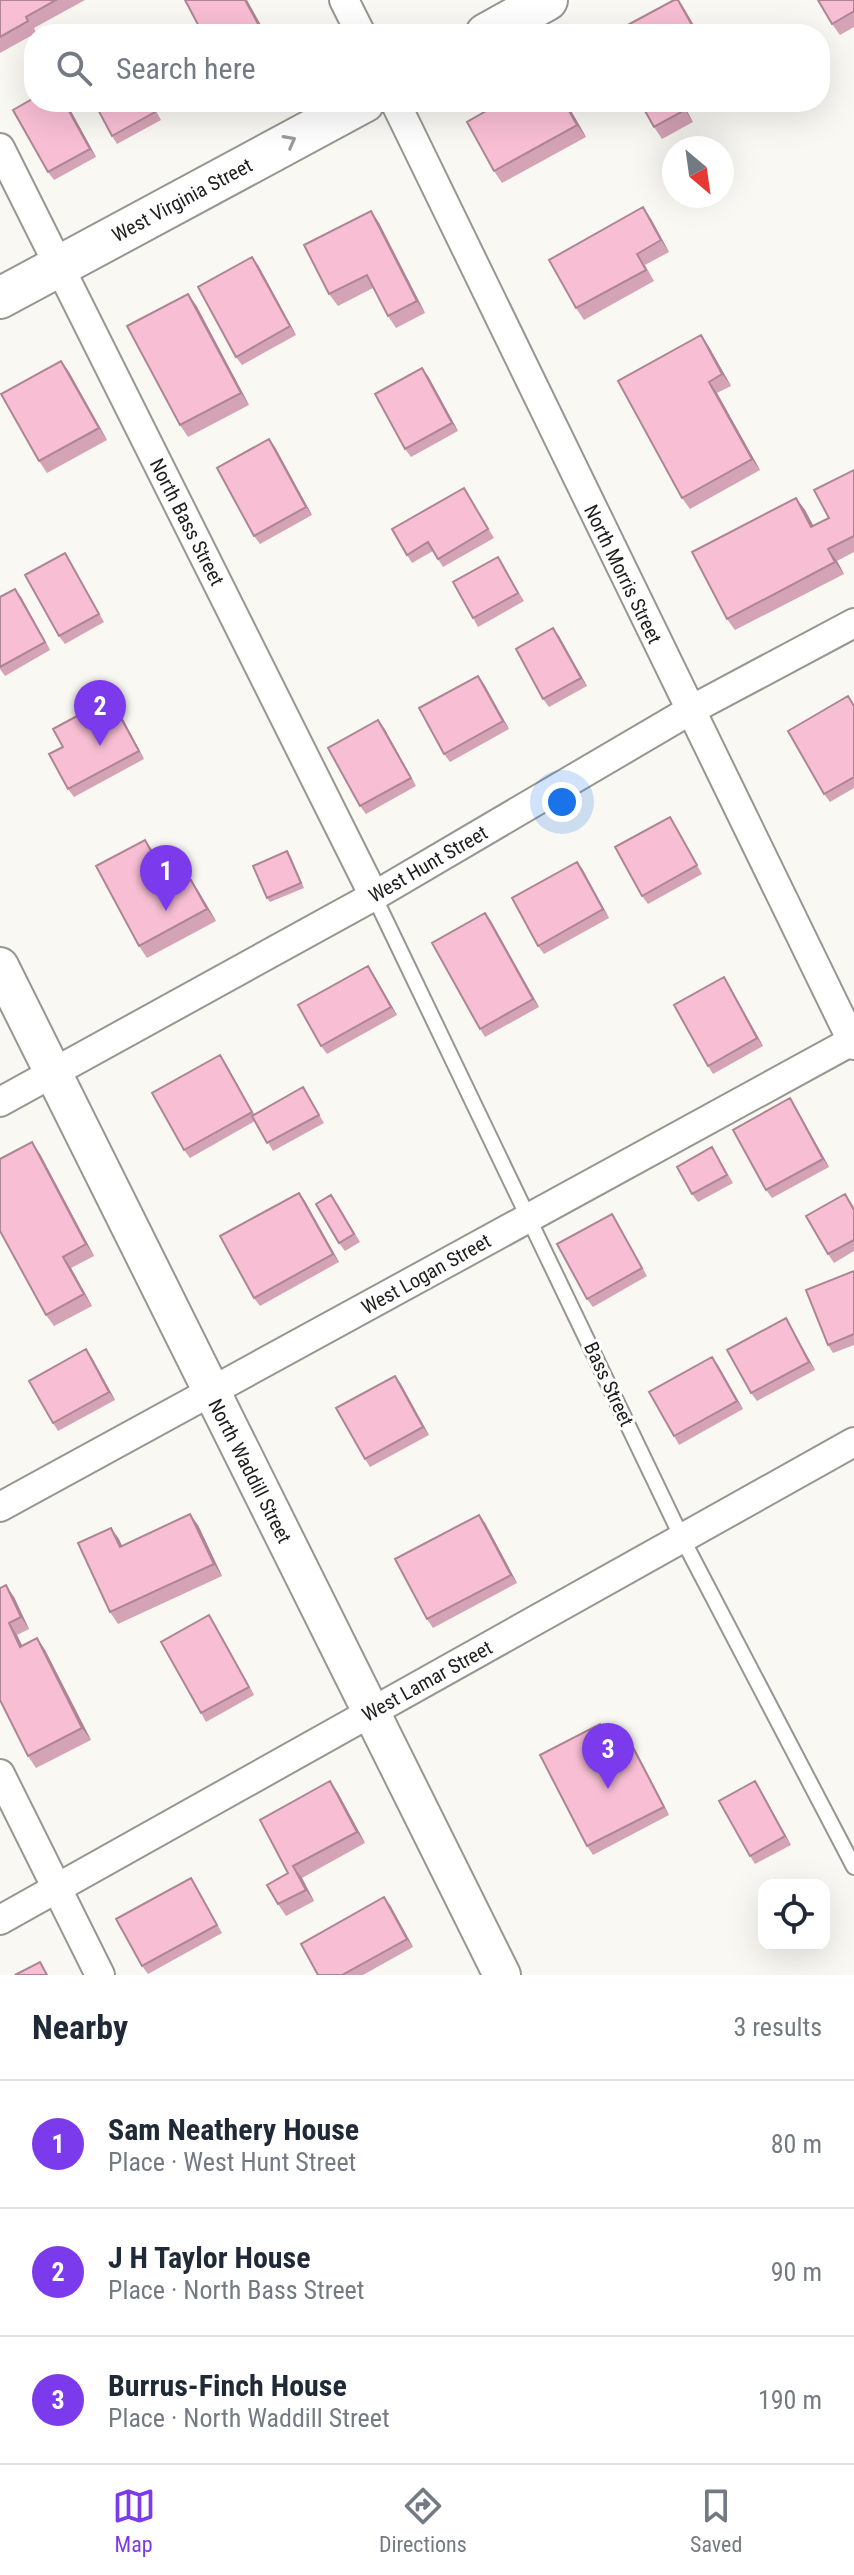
<!DOCTYPE html>
<meta charset="utf-8">
<style>
body{margin:0;font-family:"Roboto Condensed",sans-serif;background:#f6f6f7;color:#1f2937}
.controls{position:absolute;right:24px;bottom:24px;display:grid;overflow:hidden;border-radius:16px;box-shadow:0 8px 32px #0002}
.controls button{width:72px;height:72px;display:grid;place-items:center;padding:0;border:0;border-bottom:2px solid #e0e1e3;background:#fff;color:#1f2937;font:40px sans-serif}
.compass{position:absolute;left:662px;top:136px;width:72px;height:72px;border-radius:50%;background:#fff;box-shadow:0 8px 32px #0002;rotate:151deg}
.you{position:absolute;left:562px;top:802px;width:28px;height:28px;margin:-20px;border:6px solid #fff;border-radius:50%;background:#1a73e8;box-shadow:0 0 0 12px #1a73e833}
.badge{display:grid;place-items:center;width:52px;height:52px;border-radius:50%;background:#7c3aed;color:#fff;font-size:26px;font-weight:700}
.pin{position:absolute;translate:-50% -66px;filter:drop-shadow(0 2px 4px #0008)}
.pin::after{content:'';position:absolute;top:42px;width:28px;height:24px;background:inherit;clip-path:polygon(0 0,100% 0,50% 100%)}
.list{margin:0;padding:0;list-style:none}
h2{display:flex;justify-content:space-between;align-items:center;height:104px;margin:0;padding:0 32px;font-size:34px}
h2 small{font-size:26px;font-weight:400;color:#747a83}
.list li{display:grid;grid-template-columns:52px 1fr auto;gap:24px;align-items:center;box-sizing:border-box;height:128px;padding:0 32px;border-top:2px solid #e0e1e3}
.list b{display:block;font-size:30px;white-space:nowrap}
.list p{margin:0;font-size:26px;white-space:nowrap;color:#747a83}
.list em{font-size:26px;font-style:normal;color:#747a83}
.icon{flex:none;width:44px;height:44px;fill:none;stroke:currentColor;stroke-width:2;stroke-linecap:round;stroke-linejoin:round}
.map{position:relative;flex:none;width:854px;height:1975px;overflow:hidden}
.search{position:absolute;background:#fff;box-shadow:0 8px 32px #0002;left:24px;right:24px;top:24px;height:88px;display:flex;align-items:center;gap:20px;box-sizing:border-box;padding:0 28px;border-radius:32px;color:#747a83;font-size:30px}
.sheet{height:488px;background:#fff}
nav{display:flex;justify-content:space-around;align-items:center;box-sizing:border-box;height:112px;border-top:2px solid #e0e1e3;background:#fff;font-size:22px;color:#747a83}
nav a{display:grid;justify-items:center;gap:4px}
nav .on{color:#7c3aed}
.map>svg:first-child{display:block}
.lines{fill:none;stroke-linecap:round;stroke-linejoin:round}
.service-casing{stroke:#979691;stroke-width:18}
.minor-casing{stroke:#979691;stroke-width:32}
.tertiary-casing{stroke:#979691;stroke-width:40}
.secondary-casing{stroke:#979691;stroke-width:44}
.service{stroke:#fff;stroke-width:14}
.minor{stroke:#fff;stroke-width:28}
.tertiary{stroke:#fff;stroke-width:36}
.secondary{stroke:#fff;stroke-width:40}
.wall{fill:#d5a3b6}
.shaded-wall{fill:#ae8594}
.building{fill:#f8bed4;stroke:#ae8594;stroke-width:2}
.oneway{stroke:#9a9a99}
.labels{text-anchor:middle;dominant-baseline:central;stroke-width:6;stroke-linejoin:round;paint-order:stroke}
.street-label{font-size:20px;fill:#1e1e1c;stroke:#fff}
</style>
<div class="map">
<svg width="854" height="1975" viewBox="0 0 854 1975">
<rect width="100%" height="100%" fill="#faf8f3"/>
<g class="lines">
<g class="service-casing">
<path id="service" d="M374 896 682 1538 854 1867"/>
</g>
<g class="minor-casing">
<path id="minor" d="M344 0 361 34
M395 102 854 1045
M0 148 374 896
M0 1102 374 896 689 711 854 623
M0 1507 852 1041
M0 1774 100 1975
M0 1920 854 1442"/>
</g>
<g class="tertiary-casing">
<path id="tertiary" d="M0 966 502 1975"/>
</g>
<g class="secondary-casing">
<path id="secondary" d="M486 34 547 0
M0 298 364 102"/>
</g>
<use href="#service" class="service"/>
<use href="#minor" class="minor"/>
<use href="#tertiary" class="tertiary"/>
<use href="#secondary" class="secondary"/>
</g>
<path class="wall" d="M0 0H85L34 28 36 33 0 53Z
M854 0V27L840 35 832 24Z
M66 102 96 157 54 180 48 172Z
M151 102 161 120 117 144 112 136Z
M502 102H566L586 137 502 183 494 171Z
M640 102H682L693 122 662 139 654 127Z
M371 211 379 223 425 313 396 328 388 316 373 288 338 306 329 294Z
M651 219 669 252 645 265 654 281 584 320 576 308Z
M258 265 296 335 242 365 236 357Z
M196 305 249 405 188 437 180 425Z
M701 335 709 347 731 386 717 393 760 470 690 509 682 498Z
M61 361 69 372 107 440 47 473 39 461Z
M428 376 458 431 411 457 405 449Z
M269 439 312 515 260 544 254 536Z
M854 470V552L837 561 844 574 735 630 727 619 796 498 805 510 813 526 829 518Z
M464 488 494 538 443 567 433 551 412 563 407 555Z
M498 557 524 601 478 627 473 618Z
M70 561 104 622 65 644 59 636Z
M0 597H21L50 650 5 676 0 669Z
M553 628 587 686 549 707 543 699Z
M478 676 509 729 450 762 444 754Z
M854 704V788L830 802 824 794Z
M116 706 144 759 74 797 68 789 63 747Z
M384 728 416 786 366 814 360 806Z
M670 817 702 874 648 904 642 896Z
M153 851 174 889 191 880 199 892 216 921 147 958 139 946Z
M290 855 304 888 270 902 267 898Z
M577 862 609 918 544 954 538 946Z
M485 913 539 1007 485 1037 480 1029Z
M368 966 397 1015 327 1054 321 1046Z
M729 985 763 1046 713 1074 708 1066Z
M226 1064 254 1114 303 1087 324 1123 273 1151 255 1121 190 1158 184 1150Z
M795 1106 829 1167 772 1198 766 1190Z
M40 1154 94 1256 71 1268 92 1306 54 1326 46 1315Z
M717 1155 733 1183 698 1202 692 1194Z
M299 1193 339 1262 260 1306 254 1298Z
M845 1194 854 1207V1251L834 1263 828 1254Z
M337 1203 360 1242 345 1251 339 1243Z
M617 1222 647 1276 593 1307 587 1299Z
M854 1271V1345L833 1353 828 1345Z
M786 1318 815 1370 757 1401 751 1393Z
M712 1357 743 1409 679 1445 674 1436Z
M92 1358 115 1400 58 1431 53 1423Z
M395 1376 429 1435 370 1467 365 1459Z
M479 1515 485 1523 517 1583 433 1628 427 1619Z
M198 1525 222 1576 118 1624 110 1612 111 1528 122 1546Z
M0 1588 14 1597 29 1629 17 1635 22 1646 37 1638 45 1650 91 1740 36 1768 28 1756Z
M214 1623 254 1695 206 1722 201 1713Z
M600 1724 610 1742H631L669 1815 593 1855 587 1846Z
M330 1781 338 1793 365 1843 302 1878 314 1901 286 1916 278 1904 288 1873Z
M755 1781 791 1845 755 1864 750 1856Z
M196 1886 222 1933 148 1974 142 1966Z
M390 1905 413 1947 363 1975H318Z"/>
<path class="shaded-wall" d="M245 0H247L266 34H264Z
M679 0 685 10 699 34H697Z
M64 102H66L96 157 90 149Z
M564 102H566L586 137 577 125Z
M680 102H682L693 122 685 110Z
M643 207 651 219 669 252 661 240Z
M371 211 379 223 425 313 417 301Z
M252 257 258 265 296 335 290 326Z
M188 294 196 305 249 405 241 393Z
M701 335 709 347 731 386 722 374Z
M61 361 69 372 107 440 99 428Z
M422 368 428 376 458 431 452 423Z
M709 382 717 393 760 470 752 459Z
M269 439 275 447 312 515 306 507Z
M796 498 805 510 820 538 811 527Z
M828 549 837 561 844 574 835 562Z
M15 589 21 597 50 650 45 642Z
M553 628 559 636 587 686 581 678Z
M478 676 484 684 509 729 503 721Z
M110 698 116 706 144 759 139 751Z
M378 720 384 728 416 786 411 778Z
M145 840 153 851 181 902 172 890Z
M577 862 583 870 609 918 603 909Z
M191 880 199 892 216 921 207 909Z
M485 913 491 921 539 1007 533 999Z
M368 966 374 975 397 1015 391 1007Z
M724 977 729 985 763 1046 757 1038Z
M220 1055 226 1064 257 1120 252 1112Z
M790 1098 795 1106 829 1167 823 1159Z
M32 1142 40 1154 94 1256 86 1244Z
M299 1193 305 1201 339 1262 333 1254Z
M63 1257 71 1268 92 1306 84 1294Z
M786 1318 791 1327 815 1370 809 1362Z
M86 1349 92 1358 115 1400 109 1392Z
M712 1357 718 1365 743 1409 737 1401Z
M395 1376 401 1384 429 1435 423 1427Z
M190 1514 198 1525 222 1576 214 1564Z
M479 1515 485 1523 517 1583 511 1575Z
M111 1528 119 1539 128 1559 120 1547Z
M6 1585 14 1597 29 1629 21 1617Z
M209 1615 214 1623 254 1695 249 1687Z
M9 1623 17 1635 29 1659 20 1647Z
M37 1638 45 1650 91 1740 82 1728Z
M626 1734 631 1742 669 1815 664 1807Z
M330 1781 338 1793 365 1843 357 1832Z
M755 1781 760 1789 791 1845 785 1836Z
M293 1866 302 1878 314 1901 306 1890Z
M384 1897 390 1905 413 1947 407 1939Z"/>
<path class="building" d="M0 0H56L26 17 28 21 0 37Z
M185 0H245L263 33 261 34H203Z
M674 0H678L697 34H611Z
M818 0H854V11L832 24Z
M34 98V102H64L90 149 48 172 13 110Z
M94 102H149L155 112 112 136Z
M502 102H564L577 125 494 171 467 122Z
M640 102H680L685 110 654 127Z
M643 207 661 240 637 254 646 270 576 308 549 260Z
M371 211 417 301 388 316 367 275 329 294 304 245Z
M252 257 290 326 236 357 198 287Z
M188 294 241 393 180 425 127 326Z
M701 335 722 374 709 382 752 459 682 498 618 381Z
M61 361 99 428 39 461 1 394Z
M422 368 452 423 405 449 375 394Z
M269 439 306 507 254 536 217 468Z
M854 470V536L828 549 835 562 727 619 692 552 796 498 811 527 829 518 814 490Z
M464 488 488 529 438 559 428 542 407 555 392 529Z
M65 553 99 614 59 636 25 575Z
M498 557 518 593 473 618 453 582Z
M15 589 45 642 0 667V597Z
M553 628 581 678 543 699 516 649Z
M478 676 503 721 444 754 419 708Z
M848 696 854 706V777L824 794 788 731Z
M110 698 139 751 68 789 49 754 63 747 53 729Z
M378 720 411 778 360 806 328 748Z
M670 817 697 865 642 896 615 847Z
M145 840 172 890 191 880 207 909 139 946 96 866Z
M287 851 301 883 267 898 253 866Z
M577 862 603 909 538 946 512 898Z
M485 913 533 999 480 1029 432 943Z
M368 966 391 1007 321 1046 298 1005Z
M724 977 757 1038 708 1066 674 1005Z
M220 1055 252 1112 184 1150 152 1093Z
M303 1087 319 1115 267 1143 252 1116Z
M790 1098 823 1159 766 1190 733 1130Z
M32 1142 86 1244 63 1257 84 1294 46 1315 0 1231V1159Z
M712 1147 727 1175 692 1194 677 1167Z
M299 1193 333 1254 254 1298 220 1236Z
M845 1194 854 1210V1240L828 1254 806 1216Z
M331 1195 354 1234 339 1243 316 1204Z
M612 1214 642 1268 587 1299 557 1244Z
M854 1271V1334L828 1345 806 1290Z
M786 1318 809 1362 751 1393 727 1350Z
M86 1349 109 1392 53 1423 29 1381Z
M712 1357 737 1401 674 1436 649 1392Z
M395 1376 423 1427 365 1459 336 1408Z
M190 1514 214 1564 110 1612 78 1543 111 1528 120 1547Z
M479 1515 511 1575 427 1619 395 1559Z
M6 1585 21 1617 9 1623 20 1647 37 1638 82 1728 28 1756 0 1700V1588Z
M209 1615 249 1687 201 1713 161 1642Z
M600 1724 609 1742 626 1734 664 1807 587 1846 540 1755Z
M330 1781 357 1832 293 1866 306 1890 278 1904 267 1885 288 1873 260 1820Z
M755 1781 785 1836 750 1856 719 1801Z
M191 1878 217 1925 142 1966 116 1919Z
M384 1897 407 1939 342 1975H318L301 1944Z
M40 1962 47 1975H15Z"/>
<defs><path id="oneway-chevron" d="M-2-3.5L2.5 0L-2 3.5" fill="none" stroke-width="1.6" stroke-linecap="round" stroke-linejoin="round" transform="scale(2)"/></defs>
<use class="oneway" href="#oneway-chevron" transform="translate(290 141) rotate(-28)"/>
<g class="labels">
<g class="street-label">
<text transform="translate(182 200) rotate(-28)">West Virginia Street</text>
<text transform="translate(187 522) rotate(63)">North Bass Street</text>
<text transform="translate(623 574) rotate(64)">North Morris Street</text>
<text transform="translate(428 864) rotate(-30)">West Hunt Street</text>
<text transform="translate(426 1274) rotate(-29)">West Logan Street</text>
<text transform="translate(609 1384) rotate(65)">Bass Street</text>
<text transform="translate(250 1471) rotate(63)">North Waddill Street</text>
<text transform="translate(427 1681) rotate(-29)">West Lamar Street</text>
</g>
</g>
</svg>
<div class="controls">
<button><svg class="icon" aria-label="locate" viewBox="0 0 24 24"><circle cx="12" cy="12" r="6"/><path d="M12 2v4M12 18v4M2 12h4M18 12h4"/></svg></button>
</div>
<svg class="compass" viewBox="-18 -18 36 36"><path d="M0-13l5 13h-10z" fill="#e53935"/><path d="M0 13l5-13h-10z" fill="#747a83"/></svg>
<div class="you"></div>
<div class="pin badge" style="left:166px;top:911px">1</div>
<div class="pin badge" style="left:100px;top:746px">2</div>
<div class="pin badge" style="left:608px;top:1789px">3</div>
<div class="search"><svg class="icon" aria-label="search" viewBox="0 0 24 24"><circle cx="10" cy="10" r="6"/><path d="M15 15l6 6"/></svg>Search here</div>
</div>
<section class="sheet">
<h2>Nearby<small>3 results</small></h2>
<ul class="list">
<li><span class="badge">1</span><div><b>Sam Neathery House</b><p>Place · West Hunt Street</p></div><em>80 m</em></li>
<li><span class="badge">2</span><div><b>J H Taylor House</b><p>Place · North Bass Street</p></div><em>90 m</em></li>
<li><span class="badge">3</span><div><b>Burrus-Finch House</b><p>Place · North Waddill Street</p></div><em>190 m</em></li>
</ul>
</section>
<nav>
<a class="on"><svg class="icon" aria-label="map" viewBox="0 0 24 24"><path d="M3 6l6-2 6 2 6-2v14l-6 2-6-2-6 2zM9 4v14M15 6v14"/></svg>Map</a>
<a><svg class="icon" aria-label="directions" viewBox="0 0 24 24"><path d="M12 3l9 9-9 9-9-9zM9 14v-3h6M13 9l2 2-2 2"/></svg>Directions</a>
<a><svg class="icon" aria-label="saved" viewBox="0 0 24 24"><path d="M7 4h10v16l-5-4-5 4z"/></svg>Saved</a>
</nav>
